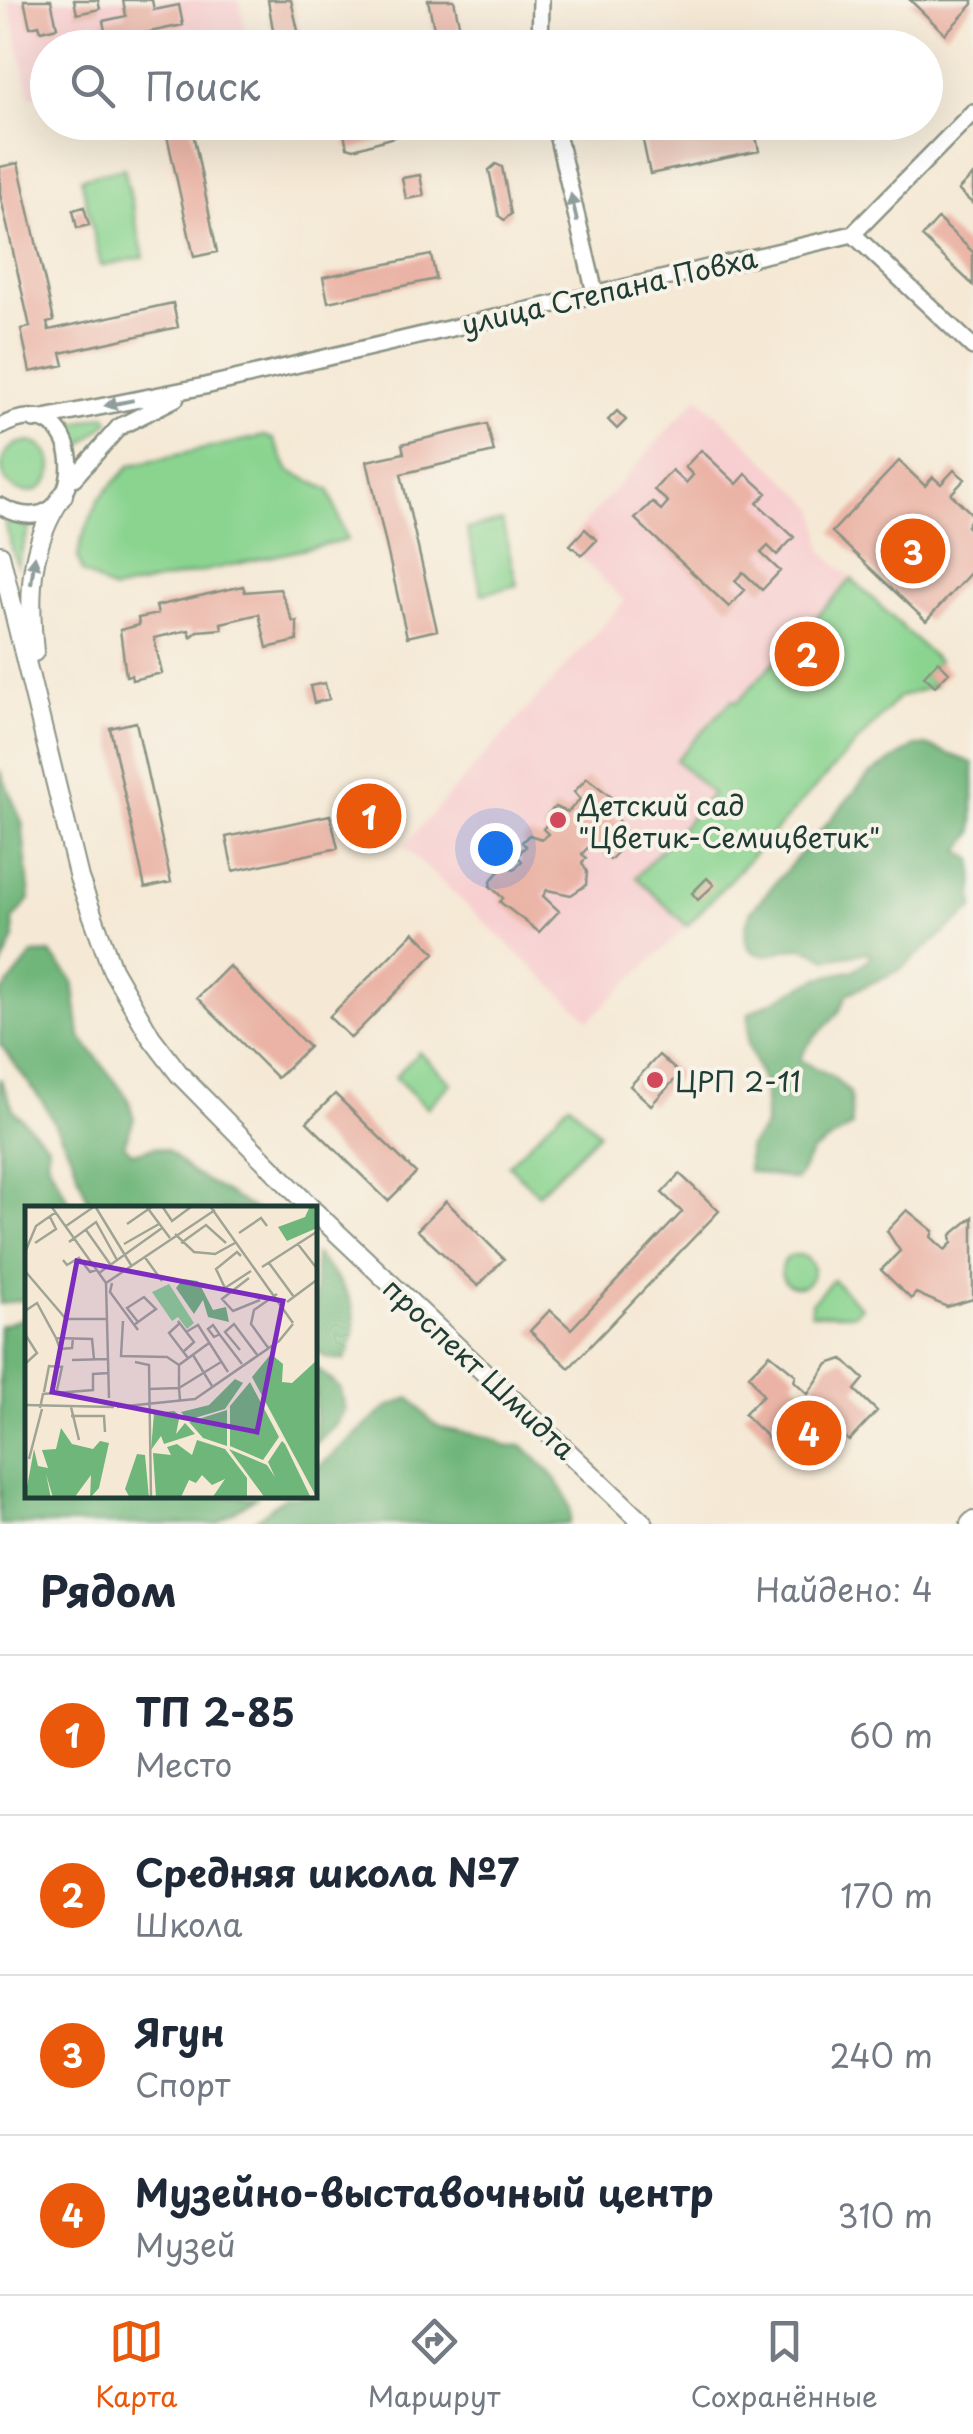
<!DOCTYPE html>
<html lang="ru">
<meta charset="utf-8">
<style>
body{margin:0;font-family:"Playpen Sans",sans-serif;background:#f2f2f3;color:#1f2937}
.you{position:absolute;left:495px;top:848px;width:35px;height:35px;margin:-25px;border:8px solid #fff;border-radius:50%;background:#1a73e8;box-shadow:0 0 0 15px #1a73e833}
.badge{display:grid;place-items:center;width:65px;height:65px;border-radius:50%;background:#ea580c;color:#fff;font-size:32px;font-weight:700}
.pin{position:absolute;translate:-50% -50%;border:5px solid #fff;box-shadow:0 2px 10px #0006}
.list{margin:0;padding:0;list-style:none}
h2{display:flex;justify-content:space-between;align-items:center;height:130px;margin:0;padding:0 40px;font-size:42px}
h2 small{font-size:32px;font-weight:400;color:#747a83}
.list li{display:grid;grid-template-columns:65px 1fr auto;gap:30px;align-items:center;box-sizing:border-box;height:160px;padding:0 40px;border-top:2px solid #e0e1e3}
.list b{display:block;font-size:38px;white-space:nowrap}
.list p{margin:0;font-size:32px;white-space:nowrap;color:#747a83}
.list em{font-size:32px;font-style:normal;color:#747a83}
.icon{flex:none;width:55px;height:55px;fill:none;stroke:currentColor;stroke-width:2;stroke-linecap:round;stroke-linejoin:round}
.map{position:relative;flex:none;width:973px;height:1524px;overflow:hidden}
.search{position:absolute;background:#fff;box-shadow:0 10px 40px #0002;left:30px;right:30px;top:30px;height:110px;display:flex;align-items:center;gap:25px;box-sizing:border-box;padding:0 35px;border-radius:55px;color:#747a83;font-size:38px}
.sheet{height:770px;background:#fff}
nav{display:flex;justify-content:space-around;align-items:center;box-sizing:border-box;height:140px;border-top:2px solid #e0e1e3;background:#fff;font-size:28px;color:#747a83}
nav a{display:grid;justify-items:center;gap:5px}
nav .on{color:#ea580c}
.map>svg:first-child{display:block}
.built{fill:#f7cfd0}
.green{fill:#8ad490;stroke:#548862;stroke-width:2.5}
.forest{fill:#6fb67a;stroke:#477a57;stroke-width:2.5}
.building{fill:#eab3a5}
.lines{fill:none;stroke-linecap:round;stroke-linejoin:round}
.minor-casing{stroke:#8a9384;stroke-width:20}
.major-casing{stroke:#8a9384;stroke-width:22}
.minor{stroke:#fff;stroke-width:15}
.major{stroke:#fff;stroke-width:18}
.oneway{fill:#8f9e9a}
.poi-dot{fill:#d1495b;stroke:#f7f3e8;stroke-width:4}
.labels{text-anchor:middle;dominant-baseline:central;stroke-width:8;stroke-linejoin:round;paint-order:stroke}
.street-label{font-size:28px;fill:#1f3d34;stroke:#f7f3e8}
.poi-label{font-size:28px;fill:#1f3d34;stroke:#f7f3e8;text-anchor:start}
.inset-road{fill:none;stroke:#9fa495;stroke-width:2.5}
.view{fill:#7b2cbf;fill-opacity:0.15;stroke:#7b2cbf;stroke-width:5}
.inset-edge{fill:none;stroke:#1f3d34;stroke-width:5}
</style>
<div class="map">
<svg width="973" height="1524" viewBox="0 0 973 1524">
<rect width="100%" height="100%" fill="#f7f3e8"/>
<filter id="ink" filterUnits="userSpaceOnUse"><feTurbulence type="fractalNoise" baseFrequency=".01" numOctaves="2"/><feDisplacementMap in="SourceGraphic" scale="20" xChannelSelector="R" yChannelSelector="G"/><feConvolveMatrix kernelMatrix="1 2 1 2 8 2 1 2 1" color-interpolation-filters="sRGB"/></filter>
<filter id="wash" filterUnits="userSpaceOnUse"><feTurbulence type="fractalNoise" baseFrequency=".0048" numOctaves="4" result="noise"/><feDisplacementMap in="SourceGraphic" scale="40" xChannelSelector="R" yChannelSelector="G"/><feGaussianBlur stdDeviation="2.25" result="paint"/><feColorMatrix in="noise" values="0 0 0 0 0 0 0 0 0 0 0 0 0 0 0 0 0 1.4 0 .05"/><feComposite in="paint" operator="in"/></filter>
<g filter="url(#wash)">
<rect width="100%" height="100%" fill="#f5e9d5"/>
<path class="built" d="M8 0H239L249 47 48 48 47 93 30 97Z
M698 396 817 509 823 551 938 661 925 676 935 686 899 697 687 926 589 1020 403 846 625 601 566 544Z"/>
<path class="green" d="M124 168 144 257 101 266 81 178Z
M106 415 109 421 80 447 66 426Z
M264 436 273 439 289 471 329 490 347 540 113 591 82 572 78 557 81 541 99 499 131 465Z
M2 467a25 25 0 1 1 50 0a25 25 0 1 1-50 0Z
M502 521 517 585 482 594 467 529Z
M8 522 30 526 17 566 5 525Z
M852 579 938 661 925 676 935 686 899 697 687 926 636 877 712 794 676 760 732 700 737 702Z
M419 1052 451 1083 427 1108 395 1077Z
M569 1103 599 1133 538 1194 508 1165Z
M781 1271a16 16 0 1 1 32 0a16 16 0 1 1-32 0Z
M833 1280 861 1307 854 1314H811V1303Z"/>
<path class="forest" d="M915 746H928L973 763V833L960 851 973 860V909L900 970 847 994C840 1023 810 1032 800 1060L832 1076 850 1093 852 1126 812 1152 796 1180 748 1171V1148L765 1126V1087L748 1044 749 1013 819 978 854 970 870 958 869 952 827 959C817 953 809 948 797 948 786 948 775 955 766 955 738 954 745 926 751 911L869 775Z
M0 770 22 822 30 899 13 920 14 938 0 970Z
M50 953 73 980 80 1036 128 1098 134 1119 124 1145 133 1153 155 1147 167 1150 191 1172 254 1209H91L72 1157 44 1104 0 1044V995L33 954Z
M0 1078 14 1111 48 1145 47 1160 73 1209H28L27 1299 0 1304Z
M315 1255C347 1286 369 1317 344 1360L327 1358 315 1350Z
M27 1317 28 1496 256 1497 216 1524H0V1326Z
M315 1367 340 1388 345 1408 337 1423 315 1444Z
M410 1398C418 1405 424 1415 432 1422 451 1437 483 1428 507 1447L522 1445C542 1464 578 1494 569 1524H251L284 1497 315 1496V1470L386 1408Z"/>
<g id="blocks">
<path class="building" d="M24 0H51L57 27 41 31 39 25 30 27Z
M74 0H98L100 9 77 14Z
M123 0H152L154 10 179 5 183 25 107 41 103 21 126 16Z
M268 0H291L302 48H276Z
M428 0H454L464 48H438Z
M910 0H973V4L945 34Z
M164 122 191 123 217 252 194 257Z
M293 122H320L321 129 299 134Z
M355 122H409L411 132 354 149 347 147 342 125Z
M639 122H753L759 151 650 174Z
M18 163 54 321 47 323 49 330 173 303 178 327 61 353 64 365 30 372 21 329 30 327 0 194V167Z
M496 164 502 167 511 214 504 220 499 216 489 170Z
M420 175 424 196 406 199 402 178Z
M973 175V204L958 190Z
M84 207 89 225 77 228 73 210Z
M938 219 973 252V285L922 237Z
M431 255 436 279 328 302 323 277Z
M617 411 626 420 617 429 608 420Z
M487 424 494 452 401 474 437 630 407 637 367 461 404 453 402 444Z
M701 450 737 484 746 474 767 493 757 503 794 537 777 555 768 546 761 553 780 571 762 590 743 572 735 581 745 590 729 607 635 519 652 502 661 510 668 502 654 490 672 470 686 483 693 475 685 467Z
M899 461 925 486 933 477 941 484 954 470 965 479 951 494 973 515 967 526 973 532V570L926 621 832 532Z
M585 529 597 540 582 555 570 545Z
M243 586 245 592 280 589 293 622 297 621V641L267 648 259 614 221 623 222 629 198 631 191 637 189 630 154 638 162 673 132 680 131 675 126 676 120 630 139 625 138 618 158 614 156 606Z
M938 661 949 672 935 686 924 676Z
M325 683 329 699 314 703 310 686Z
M136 722 171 882 145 888 110 728Z
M587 778 619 803 607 816 613 814 631 838 610 860 592 843 582 854 586 858 582 863 587 872 586 885 571 895 547 890 543 896 559 911 539 932 500 902 503 898 490 886 492 879 504 866 515 869 522 861 517 856 526 846 522 842 529 835 542 839 548 834 543 829 552 818 548 814 555 807 568 812 580 799 574 792Z
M372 802 383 812 366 830 355 819Z
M330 815 338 848 233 871 226 837Z
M707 878 714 885 698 900 692 893Z
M414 932 435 953 351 1038 329 1017Z
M229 966 309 1047 277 1078 197 998Z
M659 1055 680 1074 651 1105 630 1086Z
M335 1094 416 1173 388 1201 307 1122Z
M680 1174 719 1211 569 1368 530 1331 550 1310 571 1329 682 1212 662 1193Z
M446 1201 504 1259 478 1286 417 1230Z
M907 1210 933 1231 931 1237 945 1250 952 1243 951 1235 973 1217V1299L947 1307 916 1293 911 1299 881 1270 900 1251 887 1231Z
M770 1354 796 1375 794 1381 808 1394 828 1364 843 1359 864 1379 855 1390 877 1411 849 1441 844 1436 823 1449 801 1450 779 1437 773 1443 744 1414 763 1395 749 1375Z"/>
</g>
</g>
<g filter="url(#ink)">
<use href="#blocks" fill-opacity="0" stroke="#8a9384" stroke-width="2.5"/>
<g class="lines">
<g class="minor-casing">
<path id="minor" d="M540 48 541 0
M554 122 595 293
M853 234 973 347
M34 420 205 386 853 234 973 112
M0 427C93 376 93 557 0 506
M74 478 119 427 176 398"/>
</g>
<g class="major-casing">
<path id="major" d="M0 555 79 878 112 969 151 1037 180 1075 312 1209
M34 652C28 594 29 544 63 495
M315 1212 644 1524
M970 1524 973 1521"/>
</g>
<use href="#minor" class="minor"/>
<use href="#major" class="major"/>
</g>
<defs><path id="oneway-solid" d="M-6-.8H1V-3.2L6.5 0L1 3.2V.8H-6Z" transform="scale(2.5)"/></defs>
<g class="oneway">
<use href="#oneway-solid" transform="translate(574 208) rotate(-103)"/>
<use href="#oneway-solid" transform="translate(119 403) rotate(169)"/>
<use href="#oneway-solid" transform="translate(33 570) rotate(-82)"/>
</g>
</g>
<g class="poi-dot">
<circle cx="558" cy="820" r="10"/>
<circle cx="655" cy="1080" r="10"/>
</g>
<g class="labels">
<g class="street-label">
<text transform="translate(609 290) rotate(-13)">улица Степана Повха</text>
<text transform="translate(480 1368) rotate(43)">проспект Шмидта</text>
</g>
<g class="poi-label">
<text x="578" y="804">Детский сад<tspan x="578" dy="32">"Цветик-Семицветик"</tspan></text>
<text x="675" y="1080">ЦРП 2-11</text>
</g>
</g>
<g transform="translate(25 1206)">
<rect width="292" height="292" fill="#f5e9d5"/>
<path d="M144 78 169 117 162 123 153 111 147 115 127 86Z" fill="#8ad490"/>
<path d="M285 0H292V22L262 35 253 21 280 11ZM158 73 173 75 188 104 201 101 204 116 183 111 178 94 169 108 151 82ZM246 148 258 158 257 176 267 177 292 154V292L227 171ZM210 173 218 177 200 203 163 214 156 206 184 199ZM225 176 254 231 238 254 205 240V200ZM202 204V240L178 232 164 216ZM149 205 160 213H154L151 228 160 217 170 228 139 238 136 230 126 244 129 207ZM36 222 47 238 68 243 75 235 84 237 74 282 65 292 66 269 49 292H28L21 268 26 292H0L9 243 13 260 23 262 17 244 31 243ZM172 234 200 243 222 272V292H187L200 273 187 279 177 269 171 277 164 274 156 291 131 292 128 247 146 249 142 241 152 238 167 249ZM257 235 260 238 286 292H240L204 243 242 259 250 271 243 256ZM112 248 120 249 124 292H105L100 283Z" fill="#6fb67a"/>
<path class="inset-road" d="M26 0 81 77M70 0 106 59M121 0 145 32M137 0 147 15 166 1M185 0 268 117M102 18 128 0M41 20 70 0M61 24 85 58M214 27 236 12 242 20M150 28 169 46 190 48 210 37M44 36 71 16 92 54M10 37 31 23 25 11M156 37 181 19 201 37M272 37 293 64M99 38 134 18M1 44 11 20 31 6M119 50 137 75M216 50 212 46 191 63 200 82 226 65M38 54 42 59 54 52 65 66 71 64M244 57 269 91M237 61 293 25M0 65 41 113H82M74 67 137 22M224 72 197 93 208 105 235 94M81 77 190 4M81 77 84 192M87 77 85 86 113 124M262 96 293 73M0 105 12 97 31 132 67 133 69 153M98 115 96 150 142 151 154 159M153 115 169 136 158 146M155 117 144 127 163 152M109 119 113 116 131 103 119 91 102 102 113 116M161 126 173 119 203 166M0 128 12 147 0 158M195 128 189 131 183 123 188 119 195 129 217 158M31 132 35 143 47 142 48 132M184 137 154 159V182L196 156M244 143 226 118 229 104 252 88M215 144 200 126 209 118 233 150M168 149 187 180M47 154 83 153M110 156 124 159 126 293M124 183 154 182 155 194M19 186 24 160 37 161 32 184M0 199 89 201M46 201 54 234M92 201 170 193 254 135 268 118M15 202 18 188 68 184V168L84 167M46 210H79L80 226M4 253 17 203"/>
<path class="view" d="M52 55 258 95 232 226 27 186Z"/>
<rect width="292" height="292" class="inset-edge"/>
</g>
</svg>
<div class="you"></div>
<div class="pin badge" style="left:369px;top:816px">1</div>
<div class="pin badge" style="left:807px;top:654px">2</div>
<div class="pin badge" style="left:913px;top:551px">3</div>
<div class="pin badge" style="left:809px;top:1433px">4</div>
<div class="search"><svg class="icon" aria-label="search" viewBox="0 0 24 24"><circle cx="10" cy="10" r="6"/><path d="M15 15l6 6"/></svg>Поиск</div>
</div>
<section class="sheet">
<h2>Рядом<small>Найдено: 4</small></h2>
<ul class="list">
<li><span class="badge">1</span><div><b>ТП 2-85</b><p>Место</p></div><em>60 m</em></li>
<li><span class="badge">2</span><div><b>Средняя школа №7</b><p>Школа</p></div><em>170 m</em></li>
<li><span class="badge">3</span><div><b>Ягун</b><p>Спорт</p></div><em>240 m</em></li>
<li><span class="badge">4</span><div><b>Музейно-выставочный центр</b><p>Музей</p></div><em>310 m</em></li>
</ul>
</section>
<nav>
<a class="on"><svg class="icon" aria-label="map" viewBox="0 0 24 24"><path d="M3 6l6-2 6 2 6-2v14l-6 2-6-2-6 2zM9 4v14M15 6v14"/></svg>Карта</a>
<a><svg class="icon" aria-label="directions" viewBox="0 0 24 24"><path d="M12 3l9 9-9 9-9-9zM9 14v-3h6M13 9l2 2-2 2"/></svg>Маршрут</a>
<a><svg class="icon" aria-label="saved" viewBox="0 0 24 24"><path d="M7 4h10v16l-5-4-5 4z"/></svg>Сохранённые</a>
</nav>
